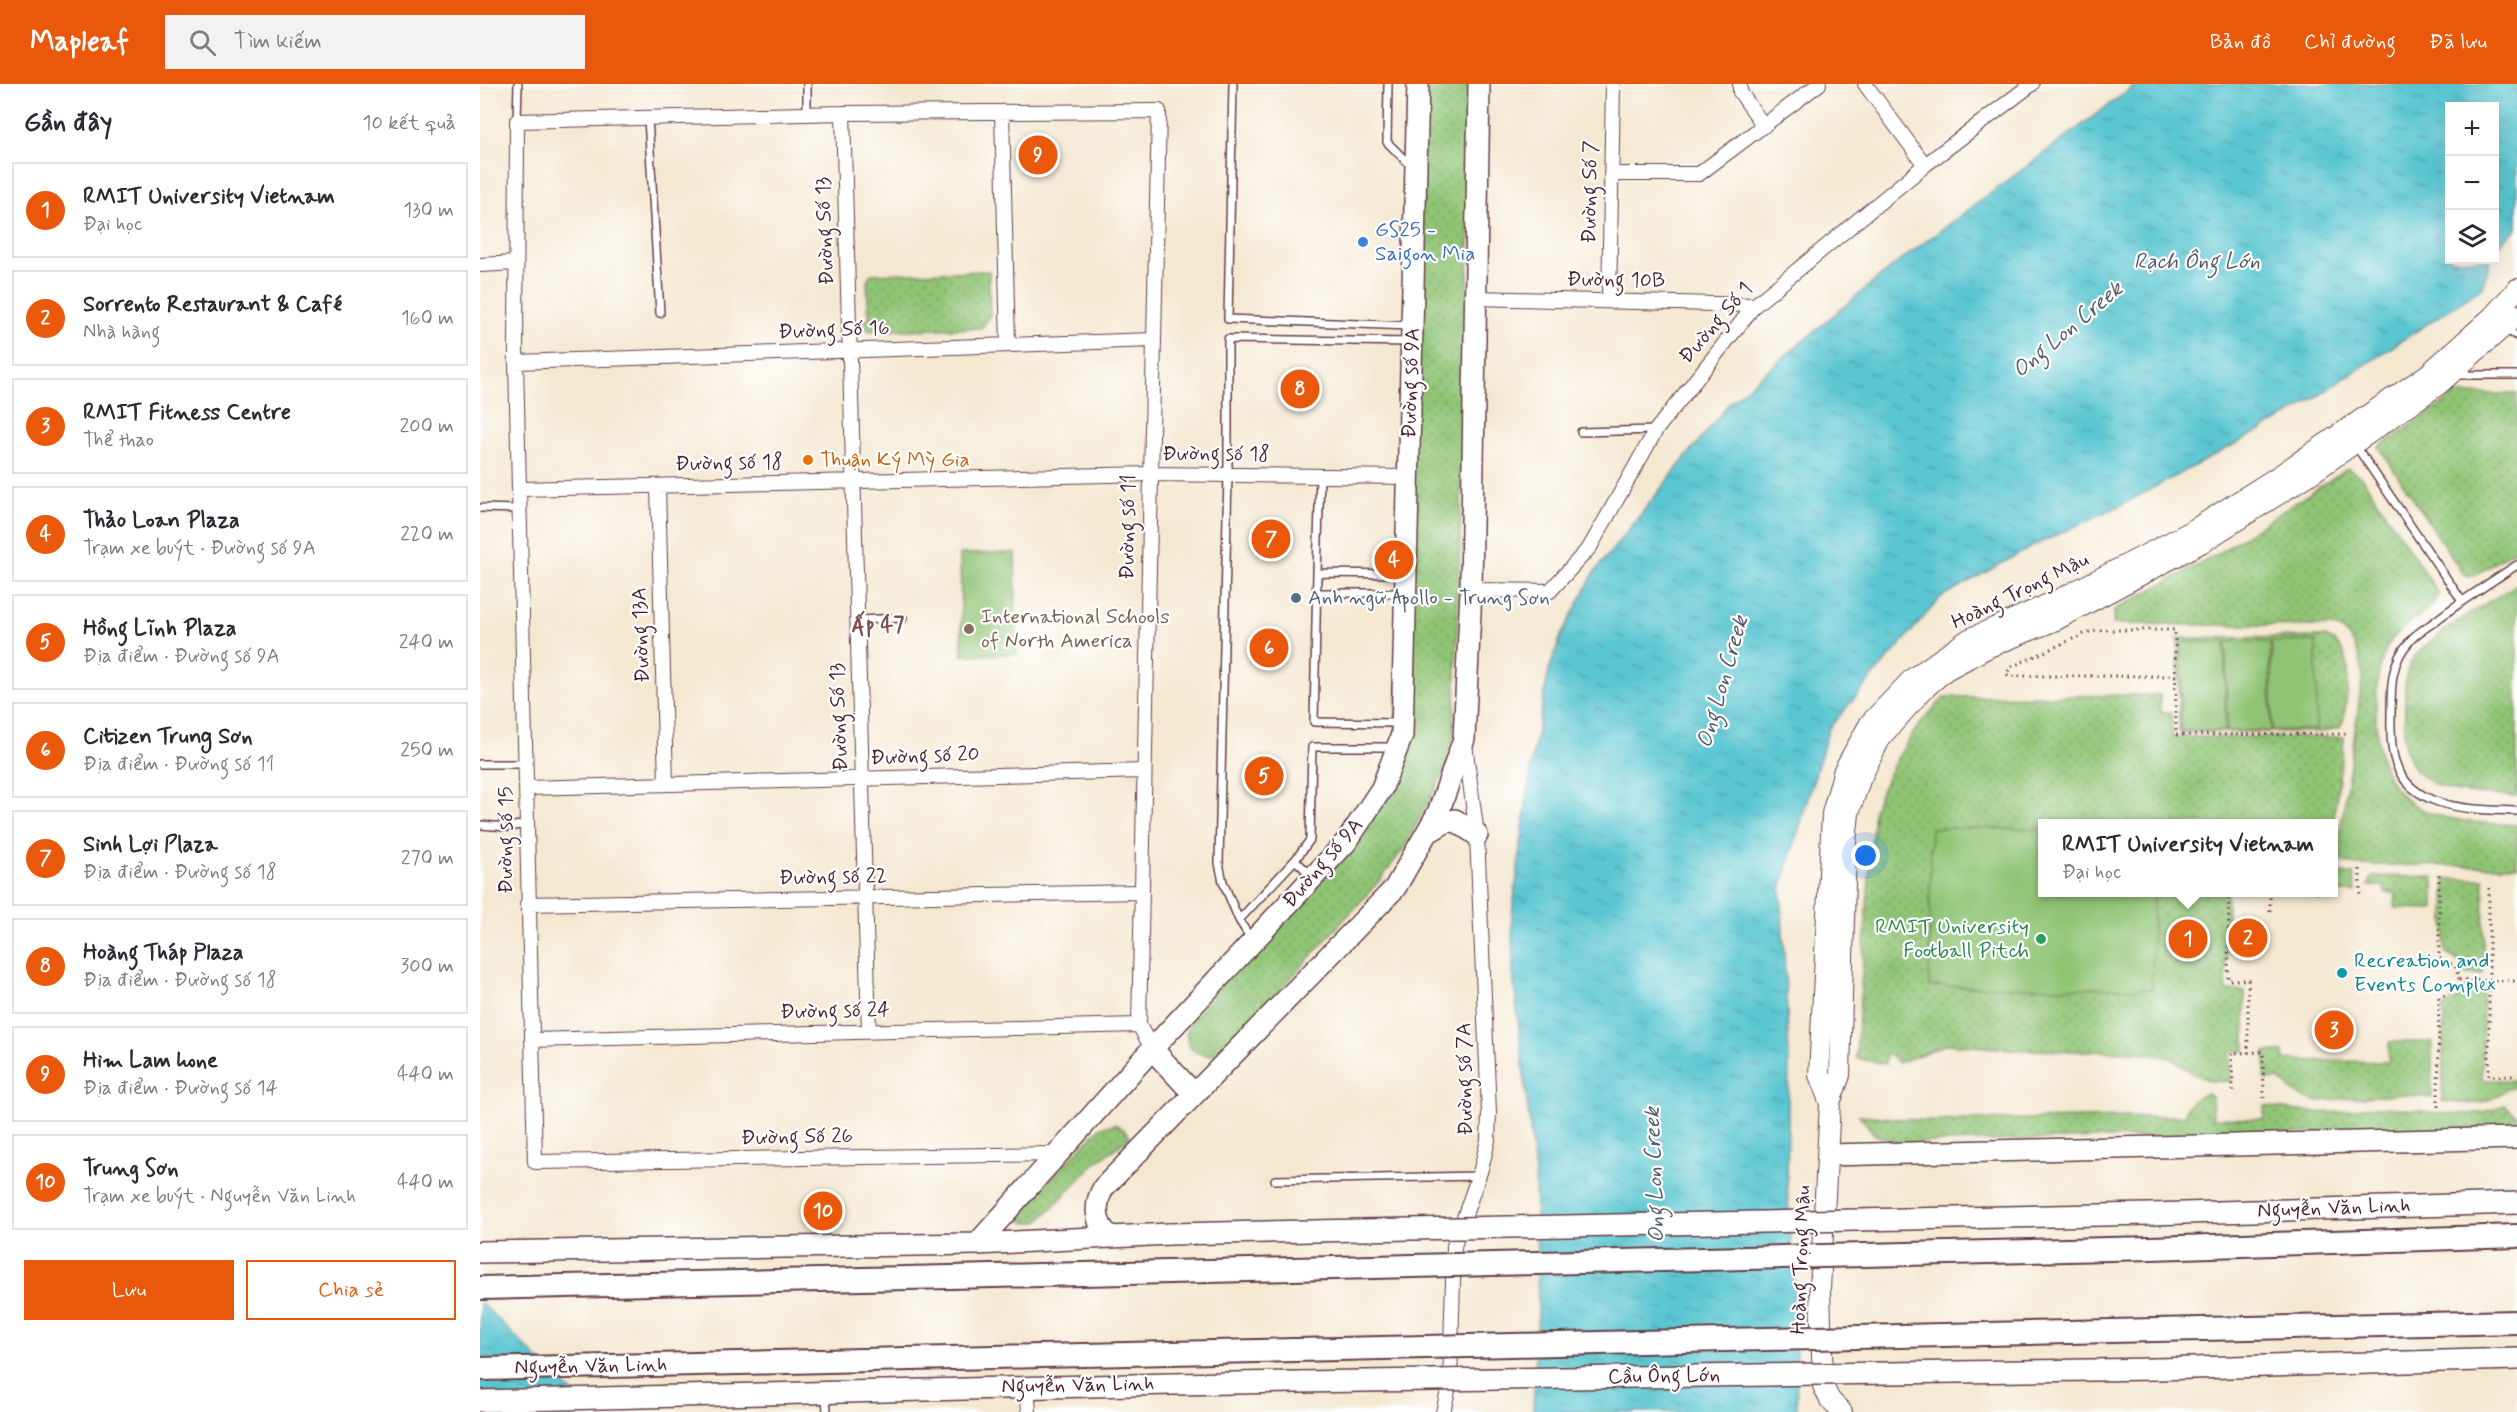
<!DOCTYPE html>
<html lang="vi">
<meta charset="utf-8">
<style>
body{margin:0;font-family:Mynerve,sans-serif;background:#f2f2f3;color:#2b2b33}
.controls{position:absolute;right:18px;top:18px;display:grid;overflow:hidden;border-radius:0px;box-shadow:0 6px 24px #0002}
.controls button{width:54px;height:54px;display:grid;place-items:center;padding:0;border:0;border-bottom:2px solid #e1e1e2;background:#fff;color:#2b2b33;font:30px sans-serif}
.you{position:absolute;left:1386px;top:772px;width:21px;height:21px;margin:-15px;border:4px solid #fff;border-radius:50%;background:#1a73e8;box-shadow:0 0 0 9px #1a73e833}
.badge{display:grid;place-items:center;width:39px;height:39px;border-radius:50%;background:#ea580c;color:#fff;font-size:20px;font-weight:700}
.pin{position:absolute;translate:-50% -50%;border:3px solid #fff;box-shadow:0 2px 6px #0006}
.popup{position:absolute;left:1558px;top:735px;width:300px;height:78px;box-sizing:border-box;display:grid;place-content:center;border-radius:0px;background:#fff;filter:drop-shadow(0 2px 4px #0005);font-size:20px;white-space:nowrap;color:#7c7c81}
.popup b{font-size:22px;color:#2b2b33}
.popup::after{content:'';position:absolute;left:50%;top:100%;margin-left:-12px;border:12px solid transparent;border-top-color:#fff}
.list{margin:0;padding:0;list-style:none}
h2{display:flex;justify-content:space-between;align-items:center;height:78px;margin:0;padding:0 24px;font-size:26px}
h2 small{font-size:20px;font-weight:400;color:#7c7c81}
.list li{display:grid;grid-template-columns:39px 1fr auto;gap:18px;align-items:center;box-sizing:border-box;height:96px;margin:0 12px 12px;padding:0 12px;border:2px solid #e1e1e2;border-radius:0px}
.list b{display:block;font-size:22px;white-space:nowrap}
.list p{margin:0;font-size:20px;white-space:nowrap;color:#7c7c81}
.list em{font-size:20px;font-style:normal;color:#7c7c81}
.actions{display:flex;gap:12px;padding:18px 24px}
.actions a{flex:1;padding:14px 0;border:2px solid #ea580c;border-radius:0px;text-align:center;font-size:21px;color:#ea580c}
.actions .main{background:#ea580c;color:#fff}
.icon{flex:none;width:33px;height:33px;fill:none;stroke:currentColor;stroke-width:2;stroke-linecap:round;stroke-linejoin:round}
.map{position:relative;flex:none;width:2037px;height:1328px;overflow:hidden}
header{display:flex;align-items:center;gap:36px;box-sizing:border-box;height:84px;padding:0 30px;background:#ea580c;color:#fff}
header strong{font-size:28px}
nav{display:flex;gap:33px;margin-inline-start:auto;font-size:21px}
.search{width:420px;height:54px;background:#f2f2f3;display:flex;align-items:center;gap:15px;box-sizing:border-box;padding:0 21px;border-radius:0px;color:#7c7c81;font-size:22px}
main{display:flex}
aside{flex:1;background:#fff}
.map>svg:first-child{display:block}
.green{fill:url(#green-dots);stroke:#6d7250;stroke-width:1.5}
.pitch{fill:#90c475;stroke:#6d7250;stroke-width:1.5}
.water{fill:url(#water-ripples);stroke:#52727e;stroke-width:1.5}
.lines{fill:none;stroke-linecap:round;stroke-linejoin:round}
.service-casing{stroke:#643d44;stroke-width:10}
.minor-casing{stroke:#643d44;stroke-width:16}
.secondary-casing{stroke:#643d44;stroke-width:22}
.primary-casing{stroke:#643d44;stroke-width:24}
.trunk-casing{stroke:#643d44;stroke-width:26}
.path{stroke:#643d44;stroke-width:3;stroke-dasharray:1.5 4.5;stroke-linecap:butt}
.service{stroke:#fff;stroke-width:7}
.minor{stroke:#fff;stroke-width:14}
.secondary{stroke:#fff;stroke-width:20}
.primary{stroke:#fff;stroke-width:21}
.trunk{stroke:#fff;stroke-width:22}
.primary-bridge-casing{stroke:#643d44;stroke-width:24;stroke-linecap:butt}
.trunk-bridge-casing{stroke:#643d44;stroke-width:26;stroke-linecap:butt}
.primary-bridge{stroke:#fff;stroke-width:21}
.trunk-bridge{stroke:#fff;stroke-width:22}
.shop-dot{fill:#3f7fe0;stroke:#fff;stroke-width:2}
.food-dot{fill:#e8710a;stroke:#fff;stroke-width:2}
.service-dot{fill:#5c6f8a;stroke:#fff;stroke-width:2}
.education-dot{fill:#8d6e63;stroke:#fff;stroke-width:2}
.leisure-dot{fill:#2e9e5b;stroke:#fff;stroke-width:2}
.culture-dot{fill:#0f9aa8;stroke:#fff;stroke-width:2}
.labels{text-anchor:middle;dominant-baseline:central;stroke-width:4.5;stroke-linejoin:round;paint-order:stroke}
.street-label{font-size:21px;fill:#4a1f2b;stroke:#fff}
.shop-label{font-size:21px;fill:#366cbe;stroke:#fff;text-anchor:start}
.food-label{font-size:21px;fill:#c56008;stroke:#fff;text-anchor:start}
.service-label{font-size:21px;fill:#4e5e75;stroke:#fff;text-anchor:start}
.education-label{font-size:21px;fill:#785e54;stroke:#fff;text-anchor:start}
.leisure-label{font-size:21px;fill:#27864d;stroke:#fff;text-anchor:end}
.culture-label{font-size:21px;fill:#0d838f;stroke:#fff;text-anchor:start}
.water-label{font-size:22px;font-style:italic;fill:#505965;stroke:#fff}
.neighbourhood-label{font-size:22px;font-weight:bold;fill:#834d4e;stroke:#fff}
</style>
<header>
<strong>Mapleaf</strong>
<div class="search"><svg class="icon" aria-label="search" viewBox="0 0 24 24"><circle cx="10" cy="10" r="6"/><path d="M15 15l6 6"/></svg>Tìm kiếm</div>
<nav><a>Bản đồ</a><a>Chỉ đường</a><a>Đã lưu</a></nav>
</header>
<main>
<aside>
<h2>Gần đây<small>10 kết quả</small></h2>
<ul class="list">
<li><span class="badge">1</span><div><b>RMIT University Vietnam</b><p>Đại học</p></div><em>130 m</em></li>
<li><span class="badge">2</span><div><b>Sorrento Restaurant &amp; Café</b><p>Nhà hàng</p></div><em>160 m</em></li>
<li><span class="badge">3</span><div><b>RMIT Fitness Centre</b><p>Thể thao</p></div><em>200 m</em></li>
<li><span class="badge">4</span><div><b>Thảo Loan Plaza</b><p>Trạm xe buýt · Đường số 9A</p></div><em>220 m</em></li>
<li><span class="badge">5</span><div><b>Hồng Lĩnh Plaza</b><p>Địa điểm · Đường số 9A</p></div><em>240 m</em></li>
<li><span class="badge">6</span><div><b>Citizen Trung Sơn</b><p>Địa điểm · Đường số 11</p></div><em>250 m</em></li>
<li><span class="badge">7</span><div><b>Sinh Lợi Plaza</b><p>Địa điểm · Đường số 18</p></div><em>270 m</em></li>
<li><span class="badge">8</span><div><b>Hoàng Tháp Plaza</b><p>Địa điểm · Đường số 18</p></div><em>300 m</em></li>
<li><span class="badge">9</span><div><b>Him Lam hone</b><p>Địa điểm · Đường số 14</p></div><em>440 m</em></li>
<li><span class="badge">10</span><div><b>Trung Sơn</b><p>Trạm xe buýt · Nguyễn Văn Linh</p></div><em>440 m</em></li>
</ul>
<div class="actions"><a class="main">Lưu</a><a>Chia sẻ</a></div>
</aside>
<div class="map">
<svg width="2037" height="1328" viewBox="0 0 2037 1328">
<defs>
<pattern id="green-dots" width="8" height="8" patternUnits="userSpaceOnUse" patternTransform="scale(1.5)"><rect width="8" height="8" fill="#90c475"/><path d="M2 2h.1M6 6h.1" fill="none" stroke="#789f60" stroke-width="1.8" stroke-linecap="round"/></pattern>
<pattern id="water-ripples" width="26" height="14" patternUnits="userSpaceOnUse" patternTransform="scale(1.5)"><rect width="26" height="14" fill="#5ac6d1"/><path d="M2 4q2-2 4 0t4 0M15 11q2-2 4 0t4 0" fill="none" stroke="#4ca0aa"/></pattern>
</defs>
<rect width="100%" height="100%" fill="#fff"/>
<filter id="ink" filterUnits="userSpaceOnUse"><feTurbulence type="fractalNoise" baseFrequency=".0167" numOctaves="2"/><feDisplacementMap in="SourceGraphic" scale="12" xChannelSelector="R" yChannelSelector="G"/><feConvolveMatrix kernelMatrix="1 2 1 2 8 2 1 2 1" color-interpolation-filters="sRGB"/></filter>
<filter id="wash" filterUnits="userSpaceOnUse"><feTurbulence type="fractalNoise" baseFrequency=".008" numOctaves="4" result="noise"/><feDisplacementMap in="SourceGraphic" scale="24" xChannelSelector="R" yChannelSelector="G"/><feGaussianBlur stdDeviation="1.35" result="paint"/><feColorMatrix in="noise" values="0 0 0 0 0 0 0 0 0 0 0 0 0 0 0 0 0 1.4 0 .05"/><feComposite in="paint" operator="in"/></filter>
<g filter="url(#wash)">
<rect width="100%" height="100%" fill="#f4e8d1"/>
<path class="green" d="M946 0H994L974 653 962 692 924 764 900 796 744 968C720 976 700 967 709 939L913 700Z
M509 187 510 233 501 244 389 247 381 236H389L387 197 391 190Z
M1977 310H2037V464L1994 492H1987L1981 487 1899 363Z
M1868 384 1883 395 1958 509C1957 524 1922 541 1911 557 1896 580 1896 606 1896 632 1898 732 1954 737 2037 741V782L1874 781 1861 777 1858 765 1883 590C1880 572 1872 545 1850 542L1633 540 1634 526 1736 471Z
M2037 500V712C2002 710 1947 714 1929 675 1922 661 1924 640 1925 625 1925 607 1923 586 1935 572 1954 549 2010 518 2037 500Z
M1845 553C1879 565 1867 610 1863 637L1860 643 1842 648H1699L1698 554Z
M1680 611V628H1692V653H1864V656L1853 739 1562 740V808L1747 809 1746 907H1765V967L1750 968 1751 997H1731L1714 990 1691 974 1657 968 1544 966 1467 960 1419 979 1412 972 1406 970 1405 980 1376 974 1394 725C1410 682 1431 645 1465 613Z
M1854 789 1873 790 1876 808H1854Z
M1893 792 1954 793V825L1915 824 1916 809H1905L1904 802H1888Z
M1965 795H2004L2003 890H1986L1980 878 1965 869Z
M1988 902 2003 903 2002 996H2037V1003C2025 1003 2022 1011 2011 1015 1997 1022 1977 1019 1962 1017L1964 923 1978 915Z
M1909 958H1952V1014L1921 1010 1837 1017C1815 1014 1814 1005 1798 995L1785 996V968H1803L1804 976 1908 978Z
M1727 1010 1732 1014 1733 1034 1783 1035 1785 1022C1809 1026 1834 1030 1858 1028 1872 1026 1886 1022 1900 1023 1941 1024 1984 1040 2024 1021L2037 1032V1044L1421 1059 1395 1051 1379 1031 1448 1037 1705 1032C1706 1021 1716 1011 1727 1010Z
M635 1040 644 1045 651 1053 615 1079 558 1138 546 1139 539 1135 538 1129 615 1049 622 1043Z"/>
<path class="pitch" d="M535 469 537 570 482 571 480 470Z
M1836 557V646H1792V558Z
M1701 558H1745V647H1701Z
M1746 558H1790L1791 647H1747Z
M1451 744 1562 745V808L1673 809 1672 905 1449 902Z"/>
<path class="water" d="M1657 0H2037V144L2015 165 2014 22H1970V176H2010L2003 203 1809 331 1645 419 1555 461 1461 513 1349 644 1301 804 1309 972 1307 1100 1315 1218 1317 1328H1053L1058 1226 1055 1089 1033 890 1032 831 1052 675 1069 586 1081 552 1114 489 1250 318 1409 185Z
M0 1218 112 1328H0Z"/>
</g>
<g filter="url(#ink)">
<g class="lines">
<g class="service-casing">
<path id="service" d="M327 0V31
M753 0 748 235 930 242
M908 0 907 58 932 83
M168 34 180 229
M37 37 38 0
M2024 245 2037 252
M1976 291H2037
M1101 348 1176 346
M1876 362 1982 517
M840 392 837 489 923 490
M0 424 39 425
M2037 481C2009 499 1981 517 1954 538 1946 544 1935 550 1929 558 1911 578 1911 602 1911 627 1911 643 1910 661 1915 677 1931 728 1995 725 2037 727
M837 489 834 638 920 639
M837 509H923
M377 536 423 534
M0 680H45
M0 741 28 743 47 740
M815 776 831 791
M759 836 743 798 739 779 748 390V255L929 258
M771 855 759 836 815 776 830 756 832 663H916
M795 1096 999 1092
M346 1311 347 1328"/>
</g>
<g class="minor-casing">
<path id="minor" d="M1260 0V8L1284 42
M1385 0 1445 81
M363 29 389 948
M522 29 528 261
M1131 90H1219L1339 0
M0 181 36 179
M996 214 1275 221
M1129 217 1133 0
M36 278 673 256
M178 402 186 700
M40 405 670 390 928 393
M991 506 1070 507 1110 463 1176 346 1275 221 1445 81 1552 0
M47 704 664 687
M47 820 660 808
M52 956 659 941
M579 1070 55 1078 36 278 37 37 363 29 679 27 659 941 672 965
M547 1302 549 1328
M963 1328 970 1298 974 1162 1001 1085 1008 1056 1009 1028 997 751 985 660"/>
</g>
<g class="secondary-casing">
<path id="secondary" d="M1350 1019 1339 991 1352 730 1364 686 1390 639 1432 595 1489 555 1580 515 1710 448 1797 393 1948 290 2012 233 2037 205
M1362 1328 1350 1316 1343 1302 1340 1205 1350 1019 1360 991 1366 758 1369 729 1380 696 1401 653 1443 606 1466 586 1509 563 1576 536 1721 459 1829 391 1958 301 2037 231"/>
</g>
<g class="primary-casing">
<path id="primary" d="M947 749 964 739 975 736 997 751
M672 965 713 1009
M1349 1071 2037 1054
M1670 1130 2037 1119
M631 1153C614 1141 614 1119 624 1103L915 804 958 729 984 655 991 506 999 0
M497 1160 672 965 867 757 902 704 922 651 938 0
M0 1168 497 1160 689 1150
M1676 1285 2037 1275
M0 1317 692 1300"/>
</g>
<g class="trunk-casing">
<path id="trunk" d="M1671 1164 2037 1152
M0 1204 689 1188
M1675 1246 2037 1238
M0 1285 690 1269"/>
</g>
<path class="path" d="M1696 592H1529L1526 590 1531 583 1606 549 1621 546H1695L1696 651 1868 650
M1854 782 1855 781
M1880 785V810
M2009 804V992H2037
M1749 808 1748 896H1773
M1838 810V808
M1790 827V808
M1768 896V969
M1979 896 2037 897
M1753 1007 1752 969 1783 968 1784 1014
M1958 1023 1959 914 1975 906 1979 894 1975 882 1959 874V788"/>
<use href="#service" class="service"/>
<use href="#minor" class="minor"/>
<use href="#secondary" class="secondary"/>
<use href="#primary" class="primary"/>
<use href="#trunk" class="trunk"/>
<g class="primary-bridge-casing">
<path id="primary-bridge" d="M689 1150 1670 1130
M692 1300 1676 1285"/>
</g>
<g class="trunk-bridge-casing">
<path id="trunk-bridge" d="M689 1188 1671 1164
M690 1269 1675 1246"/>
</g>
<use href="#primary-bridge" class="primary-bridge"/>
<use href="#trunk-bridge" class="trunk-bridge"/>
</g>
</g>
<circle class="shop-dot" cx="883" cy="158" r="6"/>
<circle class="food-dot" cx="328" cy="376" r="6"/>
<circle class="service-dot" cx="816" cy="514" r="6"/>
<circle class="education-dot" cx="489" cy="545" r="6"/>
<circle class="leisure-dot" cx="1561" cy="855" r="6"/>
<circle class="culture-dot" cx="1862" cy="889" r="6"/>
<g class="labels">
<g class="street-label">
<text transform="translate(1110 108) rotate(-89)">Đường Số 7</text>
<text transform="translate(345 147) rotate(-92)">Đường Số 13</text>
<text transform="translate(1136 196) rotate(1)">Đường 10B</text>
<text transform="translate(1236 239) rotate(-49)">Đường Số 1</text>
<text transform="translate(354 246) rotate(-2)">Đường Số 16</text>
<text transform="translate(931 299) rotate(-88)">Đường số 9A</text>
<text x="736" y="370">Đường số 18</text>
<text transform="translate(249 379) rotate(-1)">Đường số 18</text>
<text transform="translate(648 443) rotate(-89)">Đường số 11</text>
<text transform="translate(1540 507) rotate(-26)">Hoàng Trọng Mậu</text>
<text transform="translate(161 551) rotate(-92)">Đường 13A</text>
<text transform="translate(359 633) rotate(-92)">Đường Số 13</text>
<text transform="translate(445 672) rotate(-2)">Đường số 20</text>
<text transform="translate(26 756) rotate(-90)">Đường số 15</text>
<text transform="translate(843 779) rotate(-49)">Đường số 9A</text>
<text transform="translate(353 793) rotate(-1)">Đường số 22</text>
<text transform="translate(355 927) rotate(-1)">Đường số 24</text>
<text transform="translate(985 995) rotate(-91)">Đường số 7A</text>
<text transform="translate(317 1053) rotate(-1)">Đường Số 26</text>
<text transform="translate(1854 1124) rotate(-2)">Nguyễn Văn Linh</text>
<text transform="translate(1321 1176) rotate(-88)">Hoàng Trọng Mậu</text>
<text transform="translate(111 1282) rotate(-1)">Nguyễn Văn Linh</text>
<text transform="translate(1184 1292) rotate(-1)">Cầu Ông Lớn</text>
<text transform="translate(598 1301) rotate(-1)">Nguyễn Văn Linh</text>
</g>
<g class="shop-label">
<text x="895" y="146">GS25 -<tspan x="895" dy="24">Saigon Mia</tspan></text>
</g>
<g class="food-label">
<text x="340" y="376">Thuận Ký Mỳ Gia</text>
</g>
<g class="service-label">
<text x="828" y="514">Anh ngữ Apollo - Trung Sơn</text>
</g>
<g class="education-label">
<text x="501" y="533">International Schools<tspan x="501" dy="24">of North America</tspan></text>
</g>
<g class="leisure-label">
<text x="1549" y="843">RMIT University<tspan x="1549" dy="24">Football Pitch</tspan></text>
</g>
<g class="culture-label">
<text x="1874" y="877">Recreation and<tspan x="1874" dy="24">Events Complex</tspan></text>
</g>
<g class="water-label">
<text x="1717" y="178">Rạch Ông Lớn</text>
<text transform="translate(1588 246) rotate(-40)">Ong Lon Creek</text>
<text transform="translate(1243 598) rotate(-74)">Ong Lon Creek</text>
<text transform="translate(1175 1091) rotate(-92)">Ong Lon Creek</text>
</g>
<g class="neighbourhood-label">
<text x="398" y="541">Ấp 47</text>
</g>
</g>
</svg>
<div class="controls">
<button>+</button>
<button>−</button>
<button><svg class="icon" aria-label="layers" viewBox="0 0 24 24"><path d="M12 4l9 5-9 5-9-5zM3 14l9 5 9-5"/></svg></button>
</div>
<div class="you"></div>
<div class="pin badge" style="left:1708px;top:855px">1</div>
<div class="popup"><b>RMIT University Vietnam</b>Đại học</div>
<div class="pin badge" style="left:1768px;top:854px">2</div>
<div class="pin badge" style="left:1854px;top:946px">3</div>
<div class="pin badge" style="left:914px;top:476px">4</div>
<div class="pin badge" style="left:784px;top:692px">5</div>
<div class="pin badge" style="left:789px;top:564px">6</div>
<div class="pin badge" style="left:791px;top:455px">7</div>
<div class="pin badge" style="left:820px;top:305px">8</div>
<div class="pin badge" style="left:558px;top:71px">9</div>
<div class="pin badge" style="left:343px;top:1127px">10</div>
</div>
</main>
